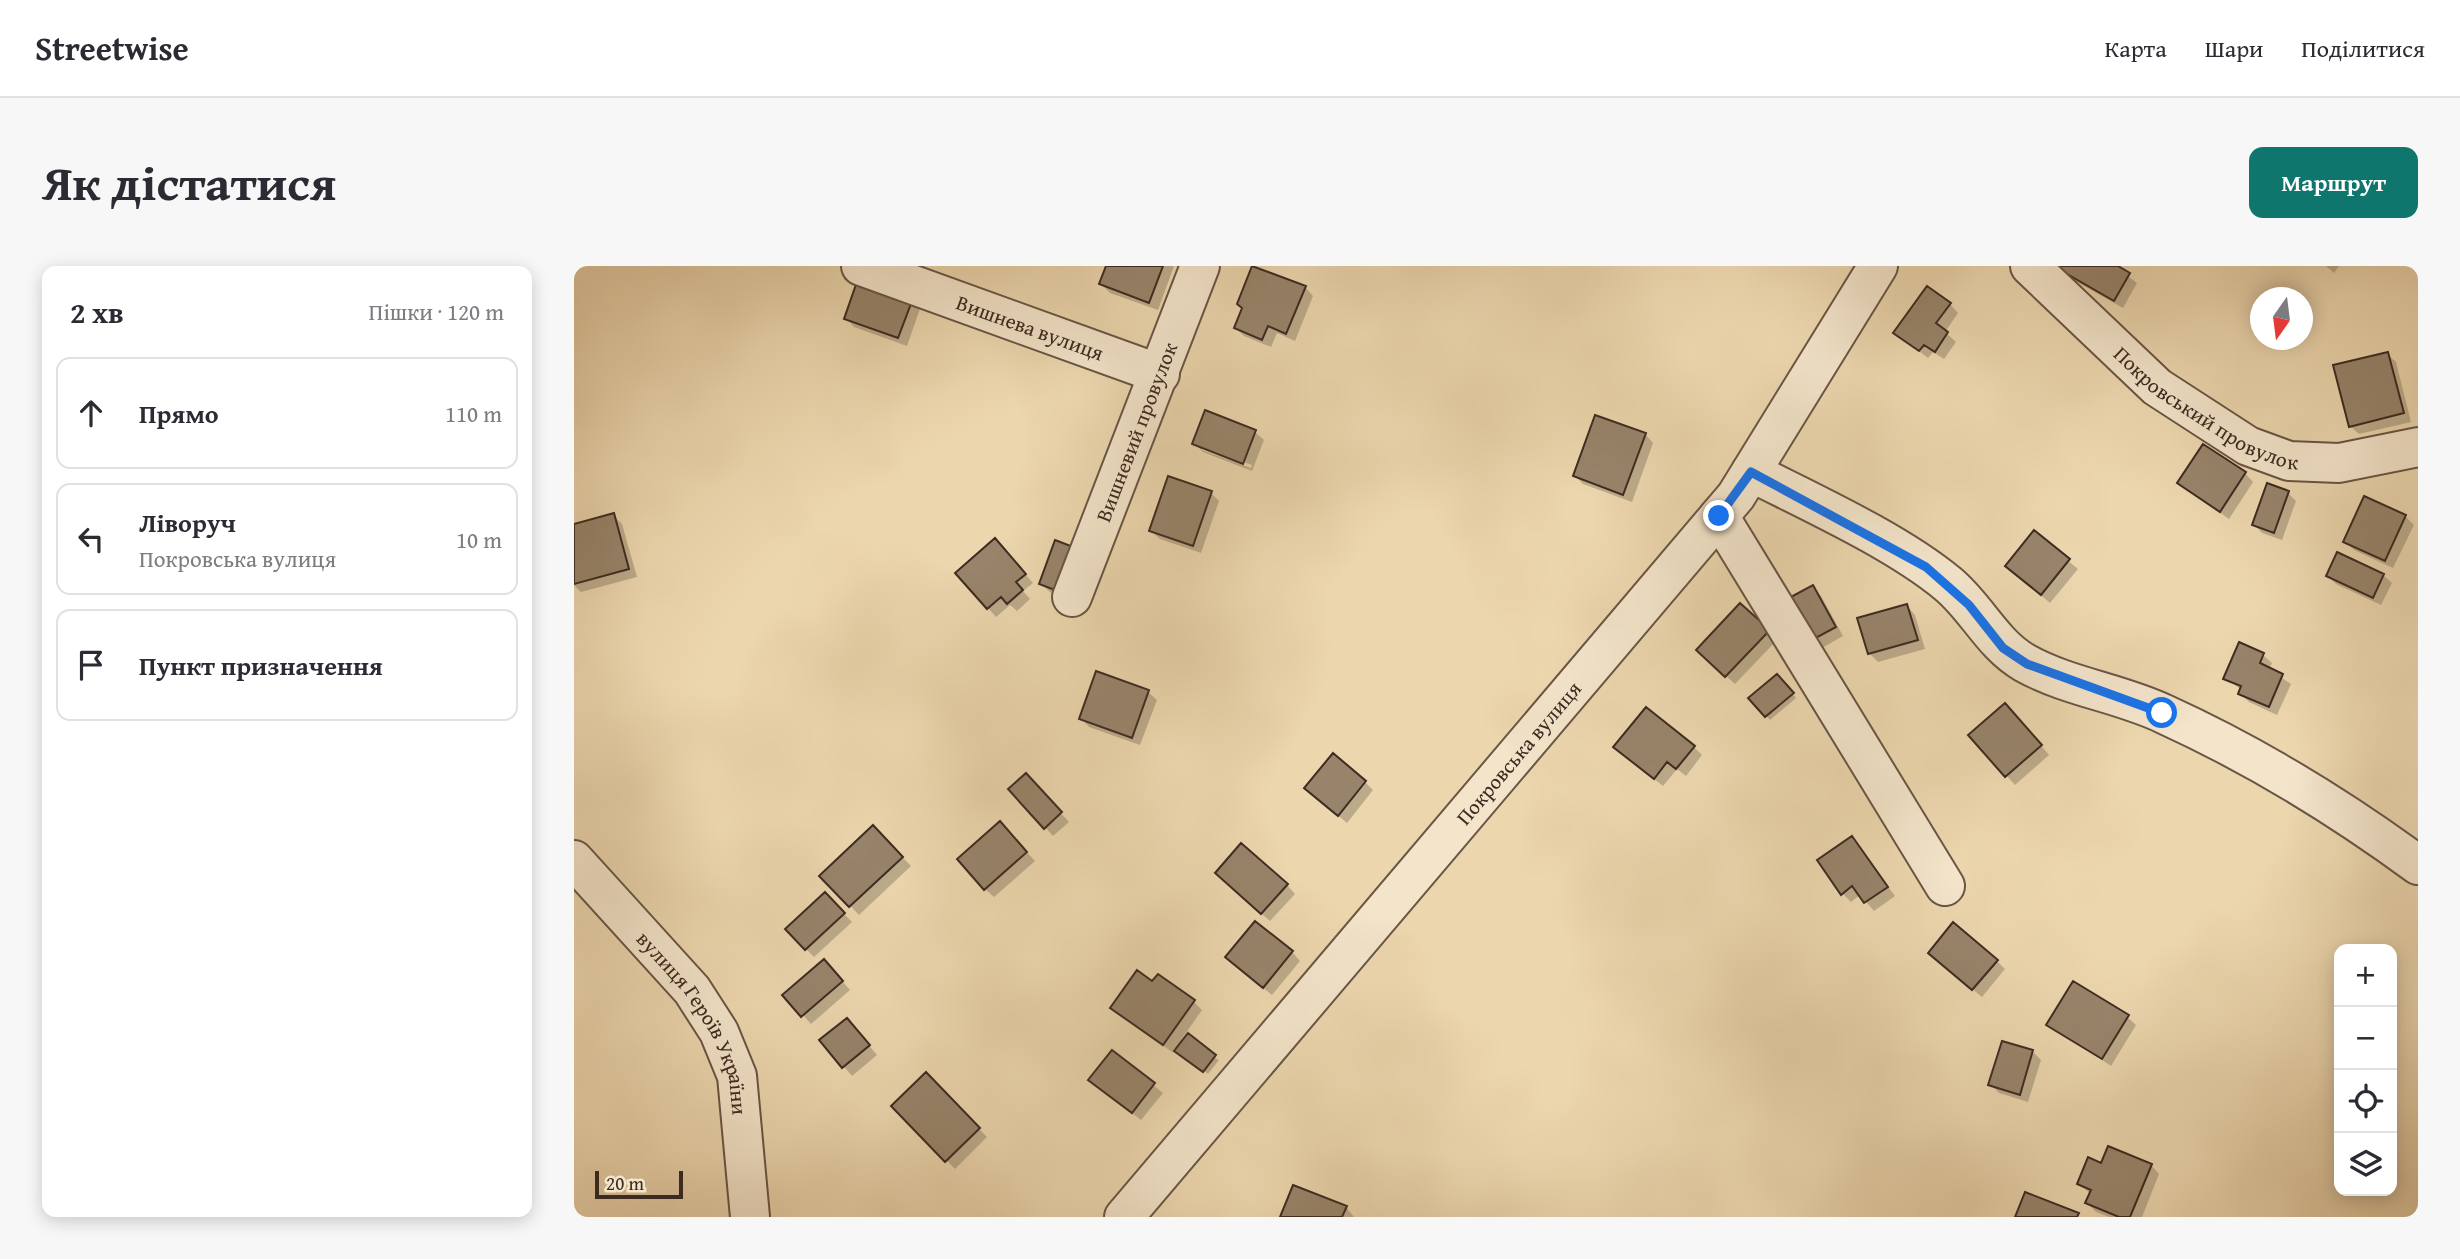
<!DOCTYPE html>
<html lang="uk">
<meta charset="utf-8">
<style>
body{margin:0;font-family:"Gentium Book Plus",serif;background:#f7f7f7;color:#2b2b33}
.controls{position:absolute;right:21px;bottom:21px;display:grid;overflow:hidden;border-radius:14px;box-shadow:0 4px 18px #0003}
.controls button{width:63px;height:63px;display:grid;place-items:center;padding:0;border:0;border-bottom:2px solid #e1e1e2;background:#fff;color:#2b2b33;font:35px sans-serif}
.compass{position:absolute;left:1676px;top:21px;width:63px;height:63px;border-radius:50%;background:#fff;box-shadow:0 4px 18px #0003;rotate:194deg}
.scale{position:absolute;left:21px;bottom:18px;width:88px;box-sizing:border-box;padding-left:7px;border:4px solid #3d2b22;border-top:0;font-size:19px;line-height:24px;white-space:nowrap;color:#3d2b22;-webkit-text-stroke:5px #f3e4ca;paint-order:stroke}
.stop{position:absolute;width:21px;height:21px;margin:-16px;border:5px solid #1a73e8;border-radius:50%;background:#fff}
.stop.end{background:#1a73e8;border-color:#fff;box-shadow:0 2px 7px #0008}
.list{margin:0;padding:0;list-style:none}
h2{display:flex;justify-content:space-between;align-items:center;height:91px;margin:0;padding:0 28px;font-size:30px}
h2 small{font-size:23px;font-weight:400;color:#7c7c81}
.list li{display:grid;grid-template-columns:46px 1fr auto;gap:21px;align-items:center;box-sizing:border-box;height:112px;margin:0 14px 14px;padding:0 14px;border:2px solid #e1e1e2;border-radius:14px}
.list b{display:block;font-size:26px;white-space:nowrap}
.list p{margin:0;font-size:23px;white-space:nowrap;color:#7c7c81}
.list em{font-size:23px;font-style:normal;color:#7c7c81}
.icon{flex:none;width:38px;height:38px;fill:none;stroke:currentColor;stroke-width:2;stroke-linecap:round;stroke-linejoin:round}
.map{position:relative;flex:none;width:1844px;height:951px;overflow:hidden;border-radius:14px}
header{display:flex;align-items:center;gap:42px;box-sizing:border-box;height:98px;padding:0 35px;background:#fff;border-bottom:2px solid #e1e1e2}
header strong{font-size:33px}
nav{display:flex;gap:38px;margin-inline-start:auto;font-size:24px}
.intro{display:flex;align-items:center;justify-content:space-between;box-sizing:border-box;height:168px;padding:0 42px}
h1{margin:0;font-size:49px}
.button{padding:18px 32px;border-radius:14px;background:#0f766e;color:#fff;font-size:24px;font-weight:700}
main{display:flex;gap:42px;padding:0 42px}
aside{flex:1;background:#fff;border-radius:14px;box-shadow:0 4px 18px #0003}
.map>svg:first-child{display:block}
.shadow{fill:#0003;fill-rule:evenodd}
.building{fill:#98846b;stroke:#3d2b22;stroke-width:2}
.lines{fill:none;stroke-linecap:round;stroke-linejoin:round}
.minor-casing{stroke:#695645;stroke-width:42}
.minor{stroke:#f3e4ca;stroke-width:38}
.route{stroke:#1a73e8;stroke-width:9}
.labels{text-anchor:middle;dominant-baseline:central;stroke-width:7;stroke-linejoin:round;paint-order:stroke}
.street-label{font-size:21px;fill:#3d2b22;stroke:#f3e4ca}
</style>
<header>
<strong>Streetwise</strong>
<nav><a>Карта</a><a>Шари</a><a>Поділитися</a></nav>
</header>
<div class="intro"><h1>Як дістатися</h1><a class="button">Маршрут</a></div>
<main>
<aside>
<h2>2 хв<small>Пішки · 120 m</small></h2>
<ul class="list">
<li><svg class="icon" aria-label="ahead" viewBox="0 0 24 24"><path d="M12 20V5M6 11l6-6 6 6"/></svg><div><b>Прямо</b></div><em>110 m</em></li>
<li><svg class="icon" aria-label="left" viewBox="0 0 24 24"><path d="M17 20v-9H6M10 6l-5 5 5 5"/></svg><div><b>Ліворуч</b><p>Покровська вулиця</p></div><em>10 m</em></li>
<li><svg class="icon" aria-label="arrive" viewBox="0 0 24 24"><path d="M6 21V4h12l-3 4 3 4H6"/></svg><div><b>Пункт призначення</b></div></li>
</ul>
</aside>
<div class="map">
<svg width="1844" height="951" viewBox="0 0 1844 951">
<rect width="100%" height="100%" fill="#ecd6ae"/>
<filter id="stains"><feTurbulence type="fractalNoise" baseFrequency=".00286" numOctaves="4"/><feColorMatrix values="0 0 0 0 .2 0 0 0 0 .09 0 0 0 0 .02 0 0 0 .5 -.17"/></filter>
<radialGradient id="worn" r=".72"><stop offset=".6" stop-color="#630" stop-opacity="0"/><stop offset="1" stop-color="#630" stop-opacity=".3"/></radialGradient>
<path class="shadow" d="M534 0H600L584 44 536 27 527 18Z
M680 0 731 21 739 30 721 75 703 67 697 81 670 70 662 62 670 42 665 37Z
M1540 0 1563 17 1549 42 1487 7Z
M1752 0H1765L1760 7Z
M340 28 348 37 333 80 280 61 272 52Z
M1376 38 1384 47 1371 66 1382 76 1370 93 1359 86 1354 92 1322 67Z
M1813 88 1822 96 1837 156 1785 168 1776 160Z
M681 166 690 174 678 205 629 186 620 177ZM628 180 678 199 677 202 628 184Z
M1071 168 1079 177 1058 236 1009 218 1001 210Z
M1671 207 1679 216 1655 253 1605 217Z
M637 227 645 235 627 287 586 273 577 265Z
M1714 227 1722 235 1708 274 1688 267 1680 258Z
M39 249 48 258 63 311 7 326 0 319V260Z
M1831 250 1840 259 1819 302 1780 284 1771 275Z
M1460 266 1504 303 1476 337 1433 300Z
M429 283 459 317 449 325 456 333 443 345 436 339 422 351 414 342Z
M509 292 494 333 476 326 467 318Z
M1809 309 1818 317 1807 339 1762 318 1754 310Z
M1239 321 1247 330 1269 370 1248 382 1239 373Z
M1166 339 1203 374 1161 418 1124 384Z
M1333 340 1341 349 1351 383 1304 396 1295 387Z
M1689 389 1698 397 1695 403 1717 418 1703 449 1675 436 1666 427 1668 424 1651 412Z
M1207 414 1222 432 1196 454 1177 432Z
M574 426 583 434 566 479 515 461 507 452Z
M1440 448 1475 489 1441 519 1397 470Z
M1120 481 1128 489 1112 510 1103 503 1089 520 1050 489Z
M791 516 799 524 773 557 741 530Z
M460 518 495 556 479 570 471 561Z
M299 561 337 600 285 649 248 610Z
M434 566 461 595 420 631 411 623Z
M1278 572 1321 630 1300 645 1286 629 1277 636 1268 627Z
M651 616 713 619 721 628 696 655Z
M251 628 278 656 240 691 232 683Z
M718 686 726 695 698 729 662 700Z
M1364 695H1423L1431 703 1408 731Z
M258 703 276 724 237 758 229 749Z
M579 717 619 735 628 744 607 774 645 794 634 808 601 782 598 786 538 742Z
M1553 751 1562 759 1537 800 1474 758Z
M281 763 303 789 278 810 248 775Z
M1429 777 1459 786 1467 794 1454 836 1425 827 1416 818Z
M538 786 589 827 567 854 525 822Z
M352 809 413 871 381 903 319 840Z
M1528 899H1577L1585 908 1568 951H1535L1522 946 1513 937 1517 928 1505 918Z
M772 941 780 951H708Z"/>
<path class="building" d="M532 0H589L575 37 525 18Z
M678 0 732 20 712 68 694 60 688 74 660 62 668 42 663 38Z
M1479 0H1544L1556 7 1540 35Z
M286 7 341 27 324 72 270 53Z
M1353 20 1377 37 1362 57 1374 66 1361 86 1350 79 1345 85 1319 67Z
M1814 86 1830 147 1775 161 1759 99Z
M631 144 682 164 669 198 618 178Z
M1021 149 1072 167 1049 229 999 210Z
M1629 178 1672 206 1646 246 1603 217Z
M594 210 638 225 619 280 575 265Z
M1693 217 1715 225 1700 267 1678 259Z
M1790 230 1832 249 1811 295 1769 276Z
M40 247 55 303 0 318V258Z
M1460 264 1496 293 1467 329 1431 300Z
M421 272 452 308 442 316 449 324 433 338 427 331 413 343 381 307Z
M481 274 502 282 486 326 465 318Z
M1763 286 1810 308 1799 332 1752 310Z
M1239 319 1262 361 1238 374 1215 332Z
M1166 337 1196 364 1151 411 1122 384Z
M1333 338 1344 374 1294 388 1283 352Z
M1665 376 1690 387 1686 397 1709 408 1695 441 1664 428 1667 420 1649 413Z
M522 405 575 424 558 472 505 453Z
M1203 408 1220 427 1191 451 1174 432Z
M1431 437 1468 479 1431 511 1394 469Z
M1072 441 1121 480 1102 503 1093 496 1080 513 1039 481Z
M759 487 792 515 764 550 730 522Z
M452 507 488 546 470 563 434 523Z
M426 555 453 586 410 624 383 593Z
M299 559 329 591 275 641 245 610Z
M1278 570 1314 621 1290 637 1278 620 1267 629 1243 594Z
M667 577 714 618 687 648 641 607Z
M251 626 271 647 231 684 211 663Z
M681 655 719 685 689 722 651 691Z
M1379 656 1424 694 1398 724 1354 687Z
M250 693 269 715 227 751 208 729Z
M563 704 578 715 584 708 621 734 589 779 536 742Z
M1499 715 1555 749 1528 793 1472 759Z
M273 752 296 779 268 802 245 774Z
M614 767 642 789 629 806 600 785Z
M1428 775 1459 784 1446 829 1414 819Z
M538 784 581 817 558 847 514 814Z
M352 806 406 862 371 896 317 840Z
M1534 880 1578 898 1556 951H1545L1511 937 1517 924 1503 918 1514 891 1527 897Z
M719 919 773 940 768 951H706Z
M1451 926 1505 947 1503 951H1441Z"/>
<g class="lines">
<g class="minor-casing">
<g id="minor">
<path id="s1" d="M287 0 586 108"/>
<path id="s2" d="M1456 0 1583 121 1674 180 1715 195 1765 197 1844 181"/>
<path d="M1177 206C1238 237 1322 275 1374 318 1403 342 1418 378 1451 397 1494 421 1546 427 1590 448 1680 489 1765 541 1844 599"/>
<path d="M1145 250 1371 620"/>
<path id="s3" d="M498 331 626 0"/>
<path id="s4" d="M0 594 118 724 145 766 163 810 176 951"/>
<path id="s5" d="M550 951 1162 230 1304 0"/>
</g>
</g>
<use href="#minor" class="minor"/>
</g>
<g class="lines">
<path class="route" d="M1145 250 1177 206 1352 301 1395 339 1429 382 1453 398 1588 447"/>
</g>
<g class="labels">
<g class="street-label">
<text stroke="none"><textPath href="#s1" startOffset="180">Вишнева вулиця</textPath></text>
<text stroke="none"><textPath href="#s2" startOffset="229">Покровський провулок</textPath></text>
<text stroke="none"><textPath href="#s3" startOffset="177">Вишневий провулок</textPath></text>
<text stroke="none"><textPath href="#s5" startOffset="609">Покровська вулиця</textPath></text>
<text stroke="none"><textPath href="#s4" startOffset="206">вулиця Героїв України</textPath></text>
</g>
</g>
<rect width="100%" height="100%" filter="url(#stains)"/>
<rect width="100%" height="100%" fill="url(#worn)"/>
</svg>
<div class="controls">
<button>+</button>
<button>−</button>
<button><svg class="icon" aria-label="locate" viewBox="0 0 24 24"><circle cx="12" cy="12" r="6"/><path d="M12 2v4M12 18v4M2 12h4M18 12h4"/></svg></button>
<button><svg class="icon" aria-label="layers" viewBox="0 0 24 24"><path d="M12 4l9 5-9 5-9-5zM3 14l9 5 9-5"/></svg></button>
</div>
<svg class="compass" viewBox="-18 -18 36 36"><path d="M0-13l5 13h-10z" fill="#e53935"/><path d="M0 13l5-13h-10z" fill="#7c7c81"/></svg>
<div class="scale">20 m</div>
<div class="stop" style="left:1588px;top:447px"></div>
<div class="stop end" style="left:1145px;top:250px"></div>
</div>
</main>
